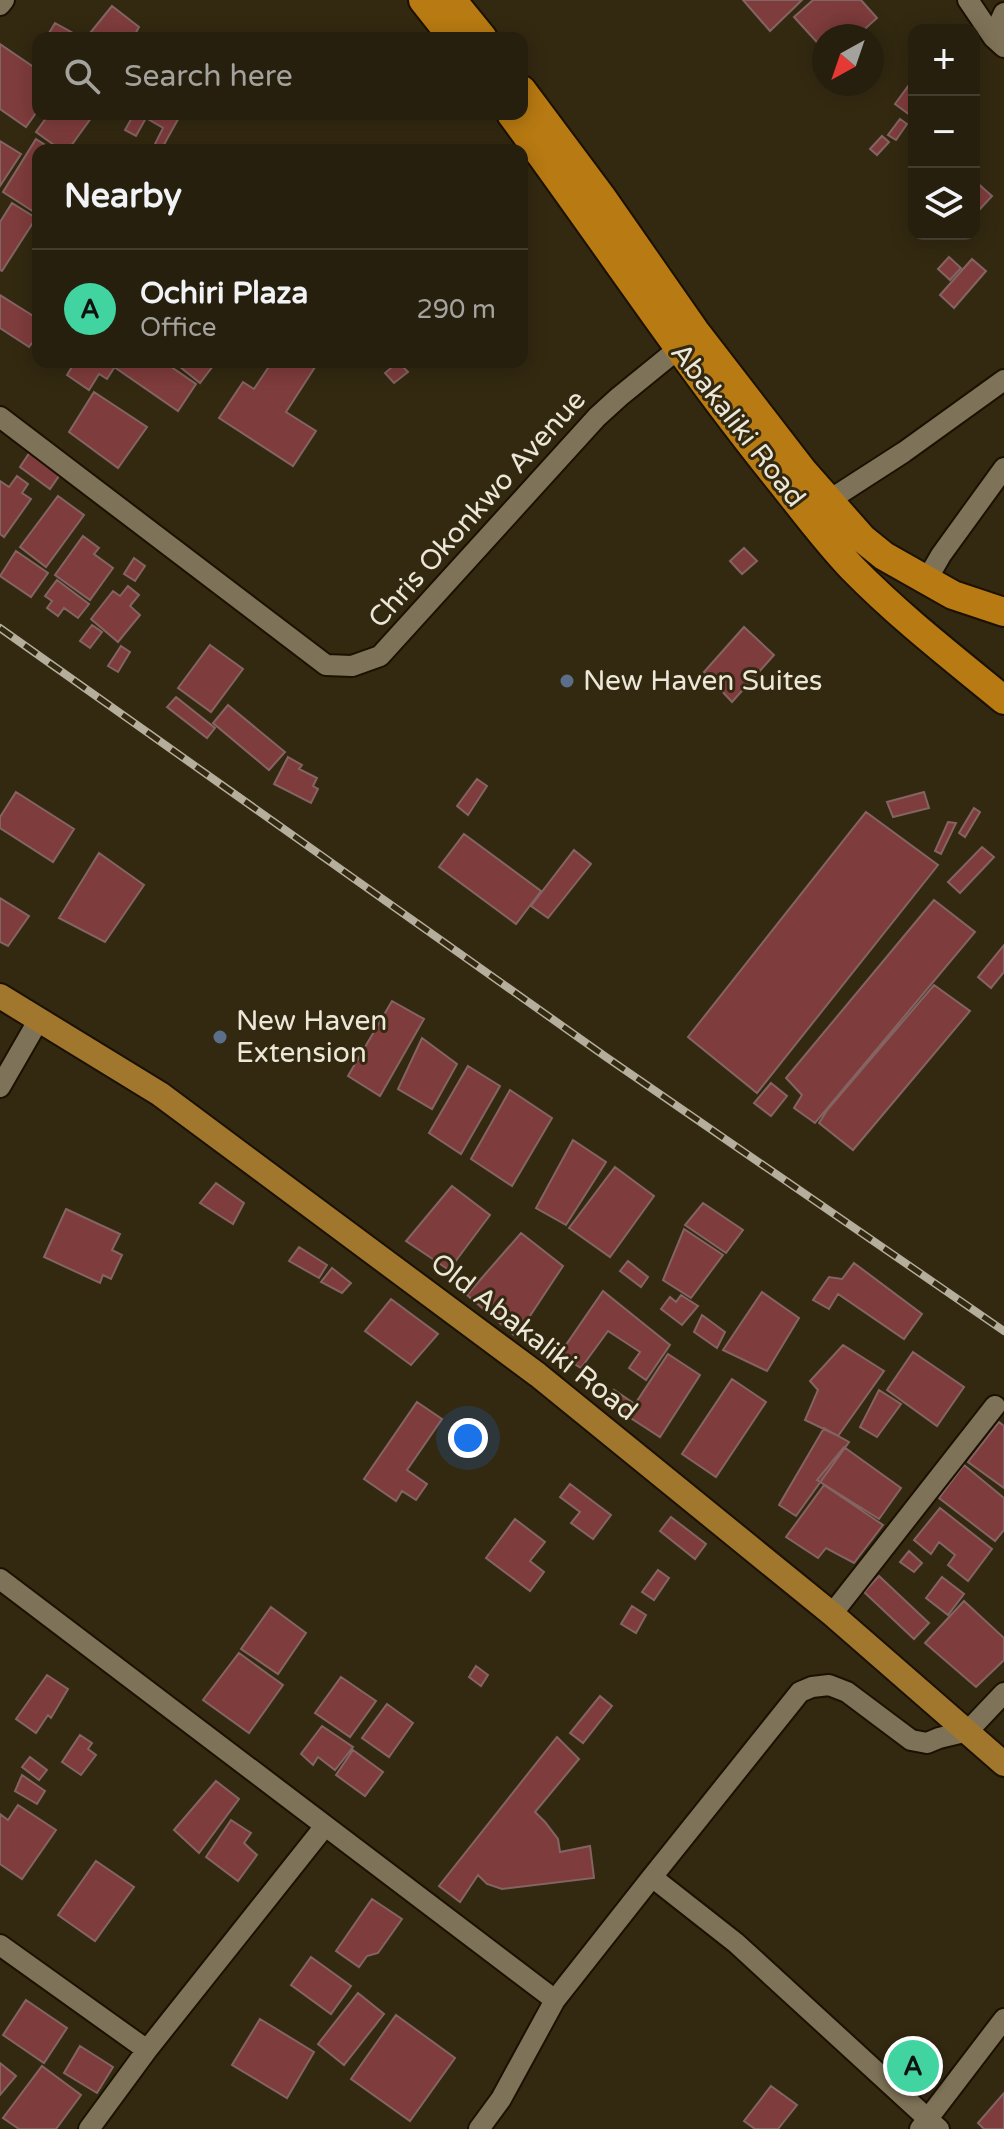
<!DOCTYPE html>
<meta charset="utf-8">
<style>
body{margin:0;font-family:"Varela Round",sans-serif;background:#2e2716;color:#f1f3f6}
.controls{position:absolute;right:24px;top:24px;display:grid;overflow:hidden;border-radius:16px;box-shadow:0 4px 20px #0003}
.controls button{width:72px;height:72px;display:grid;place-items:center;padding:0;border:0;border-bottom:2px solid #423d2e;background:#261f0d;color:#f1f3f6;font:40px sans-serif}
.compass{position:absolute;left:812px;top:24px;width:72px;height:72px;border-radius:50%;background:#261f0d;box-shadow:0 4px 20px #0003;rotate:220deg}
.you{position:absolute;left:468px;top:1438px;width:28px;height:28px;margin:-20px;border:6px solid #fff;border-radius:50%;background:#1a73e8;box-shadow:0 0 0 12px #1a73e833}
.badge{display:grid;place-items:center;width:52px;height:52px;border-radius:50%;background:#41d4a1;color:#111;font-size:26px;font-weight:700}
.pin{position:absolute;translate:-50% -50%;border:4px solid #fff;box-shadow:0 2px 8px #0006}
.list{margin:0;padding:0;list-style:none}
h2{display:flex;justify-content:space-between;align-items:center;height:104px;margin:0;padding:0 32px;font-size:34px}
h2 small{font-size:26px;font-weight:400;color:#a4a29d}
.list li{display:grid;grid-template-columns:52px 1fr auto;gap:24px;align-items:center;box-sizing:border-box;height:120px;padding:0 32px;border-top:2px solid #423d2e}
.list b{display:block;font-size:30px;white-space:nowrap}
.list p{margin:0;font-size:26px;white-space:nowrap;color:#a4a29d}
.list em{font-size:26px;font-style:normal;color:#a4a29d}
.icon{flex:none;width:44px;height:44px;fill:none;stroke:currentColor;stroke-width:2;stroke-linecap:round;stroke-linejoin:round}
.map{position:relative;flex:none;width:1004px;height:2129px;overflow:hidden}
.search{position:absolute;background:#261f0d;box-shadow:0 4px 20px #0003;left:32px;top:32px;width:496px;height:88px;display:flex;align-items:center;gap:20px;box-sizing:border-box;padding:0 28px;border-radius:16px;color:#a4a29d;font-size:30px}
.panel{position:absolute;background:#261f0d;box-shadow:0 4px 20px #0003;left:32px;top:144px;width:496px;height:224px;border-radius:16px}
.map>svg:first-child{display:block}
.building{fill:#7f3c3c;stroke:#846463;stroke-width:2}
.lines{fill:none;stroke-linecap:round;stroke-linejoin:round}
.minor-casing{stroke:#1b1100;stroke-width:24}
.major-casing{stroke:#1b1100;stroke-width:28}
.highway-casing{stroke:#1b1100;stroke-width:32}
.minor{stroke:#7e7258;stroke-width:20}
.major{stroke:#a1772e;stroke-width:24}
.highway{stroke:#b87a12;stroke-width:28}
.rail-casing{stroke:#b5ae9c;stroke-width:8}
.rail{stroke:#332911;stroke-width:5;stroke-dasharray:15;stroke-linecap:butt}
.service-dot{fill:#5c6f8a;stroke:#332911;stroke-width:3}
.labels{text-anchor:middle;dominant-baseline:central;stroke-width:6;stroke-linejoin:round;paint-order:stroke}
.street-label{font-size:28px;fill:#ede7d8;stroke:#332911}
.poi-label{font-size:28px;fill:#ede7d8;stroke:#332911;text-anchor:start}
</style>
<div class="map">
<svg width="1004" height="2129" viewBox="0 0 1004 2129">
<rect width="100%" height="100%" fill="#332911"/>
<path class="building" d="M743 0H802L770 31Z
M813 0H861L877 18 857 36H824V50L794 17Z
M112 6 139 27 133 38H86Z
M55 23 82 38H46Z
M0 44 38 70V110L26 127 0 109Z
M909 85 914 89V118L895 104Z
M49 114H94L68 150H61L36 132Z
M134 114H181L161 150 154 146 163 128 146 118 136 136 125 130Z
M900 119 907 124 896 140 888 135Z
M882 136 889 142 877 155 870 149Z
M36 139 53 150H38V206L34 212 3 192Z
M0 141 21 154 0 186Z
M974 180 992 196 980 209 974 203Z
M12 203 36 218 2 271 0 270V222Z
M949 257 961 268 950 280 938 269Z
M972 259 986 271 954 308 940 295Z
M0 295 38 319V335L29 347 0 328Z
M75 362H105L114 368 107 379 99 374 89 390 67 375Z
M107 362H164L196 384 178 411Z
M174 362H216L200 383Z
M272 362H314L317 364 286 412 316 431 293 466 219 418 243 382 254 389Z
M398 362 408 372 394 383 385 373Z
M94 392 147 427 118 468 69 432Z
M30 452 61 473 50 489 20 467Z
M17 476 28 484 22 493 31 499 4 537 0 534V481L9 487Z
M58 496 84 515 46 567 20 547Z
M83 536 99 548 94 554 113 568 90 600 55 575Z
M744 548 757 561 742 574 730 561Z
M16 551 48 573 31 597 0 576Z
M134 558 145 566 135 581 124 574Z
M57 580 89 604 78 618 64 608 58 616 47 608 52 601 45 596Z
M128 586 139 595 130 606 140 615 118 642 91 619 113 591 120 596Z
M92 625 102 632 90 648 80 641Z
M744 627 774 655 732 702 704 672Z
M210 645 243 669 211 712 178 688Z
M121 646 130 652 118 672 108 666Z
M176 697 215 728 207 738 167 707Z
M228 705 285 752 269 770 213 723Z
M288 757 302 765 299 769 317 778 313 786 318 789 311 803 274 784Z
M477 779 487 786 468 815 457 806Z
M16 792 74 829 53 862 0 828V817Z
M924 792 929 808 893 817 887 802Z
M974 808 980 812 965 837 959 833Z
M866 812 938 865 757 1093 688 1037Z
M948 822 956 823 941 854 935 851Z
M464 834 541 891 516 924 439 867Z
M982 847 994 857 960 893 948 882Z
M574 850 591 864 548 918 531 906Z
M99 853 144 885 105 942 59 918Z
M0 898 29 916 8 946 0 942Z
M934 900 975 932 815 1123 794 1108 802 1095 786 1078Z
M1004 945V972L991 988 978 977Z
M934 985 970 1011 853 1150 819 1123 828 1109Z
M392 1001 424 1019 380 1096 348 1076Z
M422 1038 457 1064 432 1109 398 1089Z
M468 1066 500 1086 461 1154 429 1133Z
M771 1083 787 1096 771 1116 754 1103Z
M510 1090 552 1118 512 1186 471 1159Z
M573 1140 606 1162 566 1225 536 1208Z
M615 1167 654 1196 610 1257 569 1228Z
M216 1183 244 1203 233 1224 200 1203Z
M452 1186 490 1215 449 1270 406 1241Z
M703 1203 743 1230 726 1253 685 1225Z
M66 1209 120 1234 112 1250 122 1255 111 1279 103 1275 100 1283 44 1257Z
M684 1229 723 1255 691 1298 663 1280Z
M521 1233 563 1266 516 1337 467 1295Z
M299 1247 327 1265 319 1278 289 1261Z
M628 1261 648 1277 641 1287 620 1271Z
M854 1263 922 1314 904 1339 838 1294 829 1309 813 1300 829 1277 842 1279Z
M332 1268 351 1283 342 1293 321 1282Z
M603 1291 670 1345 646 1380 629 1368 640 1352 608 1331 581 1368 559 1355Z
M762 1292 799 1318 767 1371 723 1350Z
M681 1295 698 1306 682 1325 661 1309 670 1297 676 1302Z
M391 1299 438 1334 411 1365 365 1331Z
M702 1315 725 1332 717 1348 694 1332Z
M843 1345 884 1371 838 1436 805 1420 818 1390 810 1381Z
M913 1352 964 1387 937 1426 887 1390Z
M668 1354 700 1375 660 1437 606 1402 614 1390 635 1404Z
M732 1379 766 1402 716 1477 682 1454Z
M879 1390 901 1404 877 1437 860 1427Z
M417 1402 442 1419 407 1470 427 1484 416 1500 402 1491 396 1501 364 1479Z
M999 1422 1004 1426V1488L968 1462Z
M824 1428 849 1442 796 1516 779 1505Z
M844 1447 901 1488 879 1519 817 1480Z
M964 1465 1004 1498V1530L995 1541 939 1498Z
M570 1484 611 1515 593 1539 571 1523 580 1512 560 1497Z
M824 1485 883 1525 854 1563 826 1548 818 1558 786 1537Z
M940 1508 992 1549 968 1581 948 1565 955 1555 939 1542 931 1554 914 1540Z
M671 1517 706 1544 695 1559 660 1531Z
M515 1519 545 1542 530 1561 544 1572 530 1591 486 1558Z
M909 1551 922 1563 914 1572 900 1562Z
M658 1570 669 1578 654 1600 642 1592Z
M879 1576 929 1623 914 1639 864 1592Z
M942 1577 964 1594 948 1615 926 1598Z
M964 1601 1004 1638V1660L976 1687 925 1643Z
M632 1606 646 1615 636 1633 621 1624Z
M271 1607 306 1633 278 1674 241 1649Z
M239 1653 283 1685 249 1733 203 1700Z
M476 1666 488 1675 481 1686 469 1677Z
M47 1675 68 1689 51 1718 48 1715 36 1733 16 1719Z
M341 1677 376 1701 350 1737 315 1713Z
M600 1696 612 1706 583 1743 570 1733Z
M387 1704 413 1723 389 1757 362 1738Z
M322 1726 353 1747 335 1770 318 1757 313 1765 301 1754Z
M80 1735 92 1743 88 1749 96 1755 81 1775 62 1762Z
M557 1737 579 1759 535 1812 545 1822 558 1839 560 1852 590 1846 594 1878 502 1889 487 1884 478 1875 460 1902 439 1886Z
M353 1750 383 1772 365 1796 336 1775Z
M30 1757 47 1770 39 1780 22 1767Z
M22 1775 45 1791 37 1804 15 1791Z
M216 1781 239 1799 199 1853 174 1830Z
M18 1805 56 1830 22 1879 0 1864V1814L8 1820Z
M231 1820 251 1833 244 1843 257 1855 238 1881 206 1857Z
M96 1861 134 1887 95 1941 58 1915Z
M372 1899 402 1919 378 1953 367 1956 359 1967 336 1951Z
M311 1957 351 1986 331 2014 291 1985Z
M358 1993 384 2014 344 2065 318 2044Z
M26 2000 67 2028 44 2063 3 2035Z
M396 2015 455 2058 410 2121 351 2079Z
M260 2019 314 2052 287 2098 232 2065Z
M80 2046 113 2067 97 2093 64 2073Z
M0 2063 16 2076 0 2095Z
M42 2066 81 2095 56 2129H19L3 2118Z
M771 2086 797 2105 778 2129H755L744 2121Z
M1004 2093V2129H984L978 2123Z"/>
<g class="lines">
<g class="minor-casing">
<path id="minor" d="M968 0 993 37 1004 47
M0 5 4 0
M993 37 1004 13
M0 417 326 665 352 666 380 656 597 417 619 397 678 349
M828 501 904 452 1004 380
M926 581 941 555 1004 468
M0 1087 38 1021
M0 1579 555 2000
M832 1614 995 1406
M652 1877 800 1692 812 1687 829 1685 847 1692 911 1740 927 1743 939 1738 968 1731 1004 1693
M0 1945 147 2050
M89 2129 147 2050 325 1826
M479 2129 501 2099 555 2000 652 1877 736 1943 939 2129
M920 2129 1004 2019"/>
</g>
<g class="major-casing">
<path id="major" d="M0 996 160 1094 538 1375 832 1614 1004 1764"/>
</g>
<g class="highway-casing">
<path id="highway" d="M423 0 453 38
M452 0 483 38
M522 90 601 196 695 331 803 471 863 539 884 556 953 595 1004 612
M511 114C599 233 680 356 772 471 799 504 824 539 853 569 900 617 953 658 1004 700"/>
</g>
<use href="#minor" class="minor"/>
<use href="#major" class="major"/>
<use href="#highway" class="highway"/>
<g class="rail-casing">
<path id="rail" d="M0 628 606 1057 1004 1331"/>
</g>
<use href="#rail" class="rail"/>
</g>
<g class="service-dot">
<circle cx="567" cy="681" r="8"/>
<circle cx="220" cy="1037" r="8"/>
</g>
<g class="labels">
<g class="street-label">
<text transform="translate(738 425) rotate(52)">Abakaliki Road</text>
<text transform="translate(477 509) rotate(-48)">Chris Okonkwo Avenue</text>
<text transform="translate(534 1337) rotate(38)">Old Abakaliki Road</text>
</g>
<g class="poi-label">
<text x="583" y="681">New Haven Suites</text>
<text x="236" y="1021">New Haven<tspan x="236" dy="32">Extension</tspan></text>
</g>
</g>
</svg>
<div class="controls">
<button>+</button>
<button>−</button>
<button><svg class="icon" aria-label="layers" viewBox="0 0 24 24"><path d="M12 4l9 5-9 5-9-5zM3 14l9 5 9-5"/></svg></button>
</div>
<svg class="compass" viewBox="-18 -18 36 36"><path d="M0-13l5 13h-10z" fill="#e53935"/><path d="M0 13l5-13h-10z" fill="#a4a29d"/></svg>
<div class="you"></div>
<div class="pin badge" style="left:913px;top:2066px">A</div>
<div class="search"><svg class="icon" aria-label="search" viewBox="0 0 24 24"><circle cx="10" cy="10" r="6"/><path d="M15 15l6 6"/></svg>Search here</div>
<section class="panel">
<h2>Nearby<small></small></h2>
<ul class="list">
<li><span class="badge">A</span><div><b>Ochiri Plaza</b><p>Office</p></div><em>290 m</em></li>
</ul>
</section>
</div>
